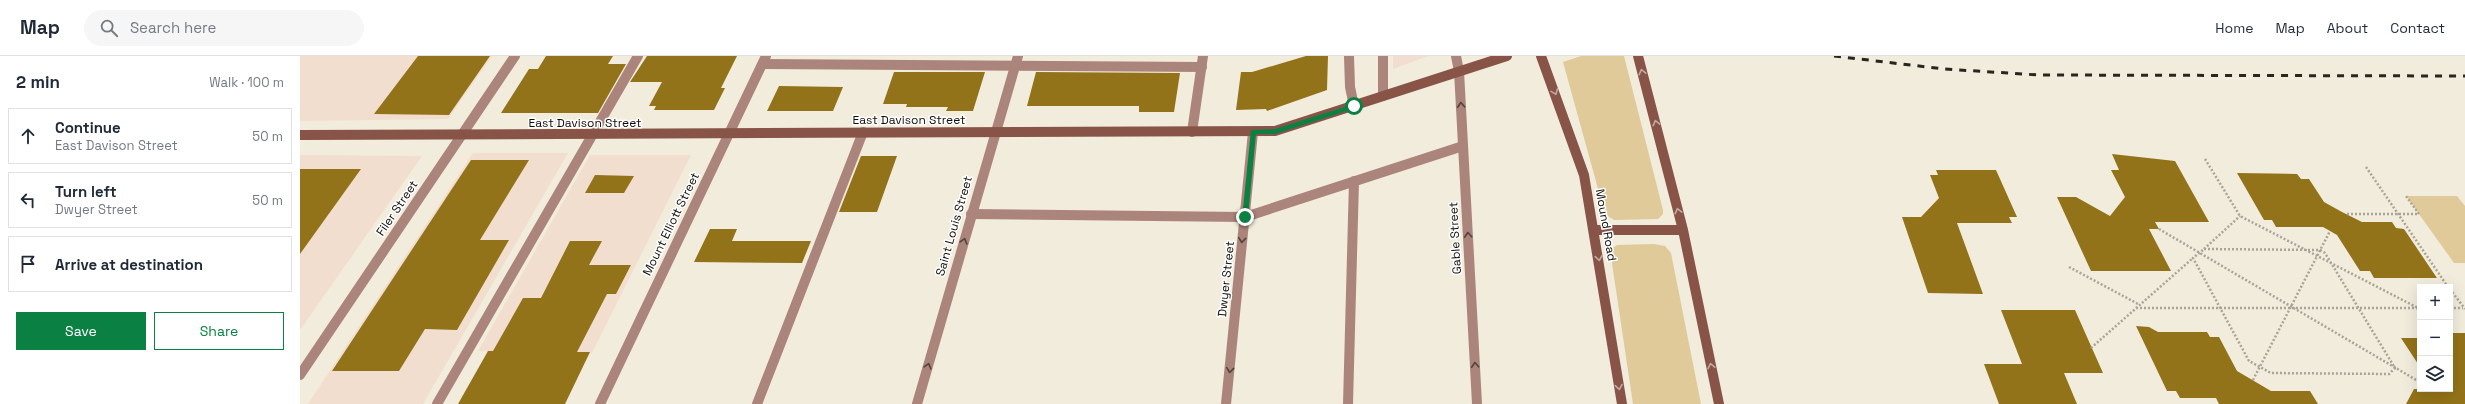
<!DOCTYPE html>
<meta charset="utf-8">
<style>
body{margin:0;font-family:"Space Grotesk",sans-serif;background:#f6f6f7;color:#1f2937}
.controls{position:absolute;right:12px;bottom:12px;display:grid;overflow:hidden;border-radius:0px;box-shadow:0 4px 16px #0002}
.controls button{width:36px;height:36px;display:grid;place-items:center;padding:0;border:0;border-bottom:1px solid #e0e1e3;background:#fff;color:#1f2937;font:20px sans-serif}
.stop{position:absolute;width:12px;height:12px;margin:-9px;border:3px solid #0b8043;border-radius:50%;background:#fff}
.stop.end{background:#0b8043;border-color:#fff;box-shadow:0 1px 4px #0008}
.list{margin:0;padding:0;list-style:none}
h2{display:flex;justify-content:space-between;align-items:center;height:52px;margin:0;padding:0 16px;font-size:17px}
h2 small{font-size:13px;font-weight:400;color:#747a83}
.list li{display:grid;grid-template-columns:26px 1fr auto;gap:12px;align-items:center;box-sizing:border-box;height:56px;margin:0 8px 8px;padding:0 8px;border:1px solid #e0e1e3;border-radius:0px}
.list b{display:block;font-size:15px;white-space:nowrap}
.list p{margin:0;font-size:13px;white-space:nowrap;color:#747a83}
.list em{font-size:13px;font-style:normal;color:#747a83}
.actions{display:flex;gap:8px;padding:12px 16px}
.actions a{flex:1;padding:9px 0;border:1px solid #0b8043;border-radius:0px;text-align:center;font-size:14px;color:#0b8043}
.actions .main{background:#0b8043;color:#fff}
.icon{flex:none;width:22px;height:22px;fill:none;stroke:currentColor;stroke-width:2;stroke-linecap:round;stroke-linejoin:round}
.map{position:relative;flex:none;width:2165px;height:348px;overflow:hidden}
header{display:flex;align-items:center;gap:24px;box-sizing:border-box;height:56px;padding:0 20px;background:#fff;border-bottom:1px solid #e0e1e3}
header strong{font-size:19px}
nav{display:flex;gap:22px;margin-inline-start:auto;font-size:14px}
.search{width:280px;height:36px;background:#f6f6f7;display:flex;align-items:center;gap:10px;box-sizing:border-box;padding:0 14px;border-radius:22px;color:#747a83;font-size:15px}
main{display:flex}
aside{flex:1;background:#fff}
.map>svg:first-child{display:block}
.commercial{fill:#f3ddd1}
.industrial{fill:#f2decf}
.green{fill:#e0ca99}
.building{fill:#937319}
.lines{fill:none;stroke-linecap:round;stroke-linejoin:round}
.path{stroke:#a9a498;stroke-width:2.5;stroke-dasharray:2 2;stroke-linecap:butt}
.service{stroke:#ab857c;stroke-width:10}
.minor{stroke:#ab857c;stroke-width:10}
.tertiary{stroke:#ab857c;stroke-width:10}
.secondary{stroke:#885447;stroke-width:10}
.rail{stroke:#292620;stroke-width:3;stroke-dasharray:7 7;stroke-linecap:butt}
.oneway{stroke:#c4aaa3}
.oneway2{stroke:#55423c}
.route{fill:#0b8043}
.labels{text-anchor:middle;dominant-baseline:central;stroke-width:3;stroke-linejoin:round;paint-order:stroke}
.street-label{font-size:12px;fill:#0f0c07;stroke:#fff}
</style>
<header>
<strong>Map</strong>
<div class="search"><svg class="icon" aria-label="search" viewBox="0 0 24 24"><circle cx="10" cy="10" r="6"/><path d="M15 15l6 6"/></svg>Search here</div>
<nav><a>Home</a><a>Map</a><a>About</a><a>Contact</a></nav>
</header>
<main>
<aside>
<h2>2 min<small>Walk · 100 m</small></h2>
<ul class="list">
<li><svg class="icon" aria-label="ahead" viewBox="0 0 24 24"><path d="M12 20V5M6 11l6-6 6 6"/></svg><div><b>Continue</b><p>East Davison Street</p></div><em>50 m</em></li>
<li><svg class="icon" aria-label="left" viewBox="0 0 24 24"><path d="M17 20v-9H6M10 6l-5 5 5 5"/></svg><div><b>Turn left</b><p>Dwyer Street</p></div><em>50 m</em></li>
<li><svg class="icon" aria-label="arrive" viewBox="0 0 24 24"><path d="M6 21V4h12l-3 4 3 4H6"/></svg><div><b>Arrive at destination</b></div></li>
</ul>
<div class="actions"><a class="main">Save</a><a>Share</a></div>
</aside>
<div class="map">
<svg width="2165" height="348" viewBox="0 0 2165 348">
<rect width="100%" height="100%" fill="#f2ecdc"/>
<path class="commercial" d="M1093 0H1128L1093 13Z"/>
<path class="industrial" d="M0 0H192L148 63 0 65Z
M173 97H268L123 348H8Z
M0 99 122 100 0 274Z
M290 99H391L292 297 178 295Z"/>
<path class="green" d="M1281 0H1324L1363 154V158L1358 163 1314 164 1305 158 1263 6Z
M2106 140H2157L2165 150V207H2154Z
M1354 188 1365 190 1371 197 1401 348H1333L1310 194 1317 189Z"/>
<path class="building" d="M118 0H190L149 59 74 58Z
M246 0H313L308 8H326L298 57H201L229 13H238Z
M347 0H437L421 32H425L414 54H354L356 50H349L362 26H330Z
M1006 0H1028L1027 34 967 55 966 53 936 54 941 16H952Z
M594 16H685L673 55H646L648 51H606L607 48H583Z
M736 16 880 17 874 56H839V50H727Z
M479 30 543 31 533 55H467Z
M1812 98 1875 105 1909 166H1855L1859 173H1849L1871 215H1791L1757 141H1776L1810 160 1825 141 1811 114H1819Z
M561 100H597L577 156H539Z
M171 104H229L180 184H209L157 274 125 273 99 315H32Z
M0 113H61L0 198Z
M1636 114H1696L1717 161H1709L1712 167H1657L1683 238 1628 237 1602 161H1621L1639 142 1630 119H1638Z
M1937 117 1997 118 2001 123H2009L2024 146 2042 156 2062 166H2092L2096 172 2104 173 2137 222H2074L2070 215H2060L2037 179 2023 171H1976L1972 164H1964Z
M295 119 334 120 324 137H285Z
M410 173H437L432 185H511L502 207 394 206Z
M270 185H302L289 209H331L316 238H307L277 296H290L265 348H158L188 295H193L223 242H241Z
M1701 254H1775L1803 317H1764L1777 348H1699L1684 308H1722Z
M1836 270 1849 271 1858 276H1907L1910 281H1919L1937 315 1971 335H2010L2018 348H1919L1916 342H1880L1876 335H1867Z
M2150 277H2165V348H2106L2114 333H2150Z
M2101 282H2120V311Z"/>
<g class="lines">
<path class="path" d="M1905 103 1940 160 2118 252
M2066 111 2148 231
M2047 158H2119L2106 140
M1859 173 2118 325
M1904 193 2020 194 2025 197 2095 312 2089 318 1971 317 1949 305 1893 202Z
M1904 193 1940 160
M1769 211 1840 249
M2150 233 2165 253
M1836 252H2120
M2150 252H2163
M1791 292 1893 202
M1953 324 2030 175"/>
<path class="service" d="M1049 0 1050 31 1054 50
M1156 0 1159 15
M463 8 902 11
M671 158 945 161 1163 90
M137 348 338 0
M457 348 563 76
M1048 348 1054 125"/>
<path class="minor" d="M1083 0V40
M1159 15 1177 348
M892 76 903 0
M0 319 215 0
M617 348 718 0
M926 348 953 76"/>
<path class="tertiary" d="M300 348 466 0"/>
<path class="secondary" d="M1241 0 1284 119 1322 348
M1338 0 1383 174 1419 348
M0 79 975 75 1207 0
M1295 174H1383"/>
<path class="rail" d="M1534 0 1644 13 1739 19 2165 20"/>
</g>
<defs><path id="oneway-chevron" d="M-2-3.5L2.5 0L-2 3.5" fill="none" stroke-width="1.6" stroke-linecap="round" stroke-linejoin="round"/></defs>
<g class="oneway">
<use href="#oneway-chevron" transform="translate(1342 16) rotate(-104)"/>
<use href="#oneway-chevron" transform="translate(1255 36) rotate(69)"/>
<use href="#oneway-chevron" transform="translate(1356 67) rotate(-104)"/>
<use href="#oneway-chevron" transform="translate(1378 155) rotate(-104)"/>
<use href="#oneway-chevron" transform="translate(1299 202) rotate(81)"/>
<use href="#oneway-chevron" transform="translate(1411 310) rotate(-102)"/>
<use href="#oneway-chevron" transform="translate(1319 331) rotate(81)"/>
</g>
<g class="oneway2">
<use href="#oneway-chevron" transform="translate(1161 49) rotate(-93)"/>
<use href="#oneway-chevron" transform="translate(1168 179) rotate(-93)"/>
<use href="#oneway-chevron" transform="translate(942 184) rotate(96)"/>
<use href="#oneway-chevron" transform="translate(664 185) rotate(-74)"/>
<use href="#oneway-chevron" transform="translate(1175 309) rotate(-93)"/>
<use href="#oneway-chevron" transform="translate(628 310) rotate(-74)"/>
<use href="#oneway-chevron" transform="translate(930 314) rotate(96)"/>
</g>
<path class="route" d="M1054 48 1056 52 975 78H956L948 161 942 162 951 74 975 73Z"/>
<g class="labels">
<g class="street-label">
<text x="609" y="64">East Davison Street</text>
<text x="285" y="67">East Davison Street</text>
<text transform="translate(97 152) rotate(-56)">Filer Street</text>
<text transform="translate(371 168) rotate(-64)">Mount Elliott Street</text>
<text transform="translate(1306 169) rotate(80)">Mound Road</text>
<text transform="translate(654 170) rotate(-74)">Saint Louis Street</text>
<text transform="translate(1155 182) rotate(-93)">Gable Street</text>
<text transform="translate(926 223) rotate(-84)">Dwyer Street</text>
</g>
</g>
</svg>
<div class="controls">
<button>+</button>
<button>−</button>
<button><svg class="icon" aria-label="layers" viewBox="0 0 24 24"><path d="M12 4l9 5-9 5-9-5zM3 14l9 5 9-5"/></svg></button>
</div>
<div class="stop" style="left:1054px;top:50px"></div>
<div class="stop end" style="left:945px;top:161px"></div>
</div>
</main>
